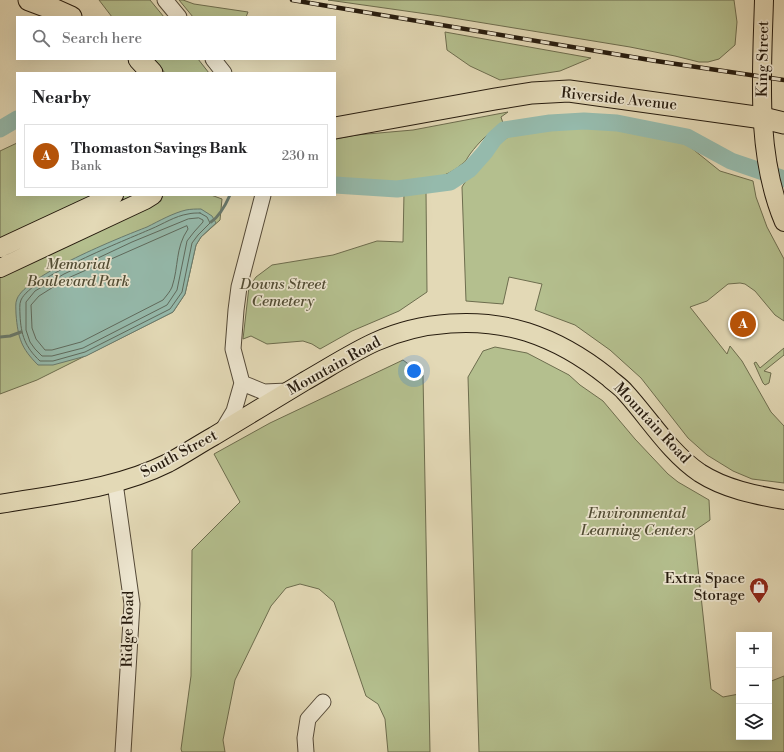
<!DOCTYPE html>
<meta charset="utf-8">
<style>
body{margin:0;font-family:"Libre Bodoni",serif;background:#f2f2f2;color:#202124}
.controls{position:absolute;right:12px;bottom:12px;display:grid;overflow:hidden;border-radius:0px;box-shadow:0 4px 16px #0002}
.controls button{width:36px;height:36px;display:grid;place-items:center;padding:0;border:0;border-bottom:1px solid #e0e0e0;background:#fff;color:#202124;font:20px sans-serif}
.you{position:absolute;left:414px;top:371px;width:14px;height:14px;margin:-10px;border:3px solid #fff;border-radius:50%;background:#1a73e8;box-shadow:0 0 0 6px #1a73e833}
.badge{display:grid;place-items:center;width:26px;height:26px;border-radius:50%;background:#b45309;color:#fff;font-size:13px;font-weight:700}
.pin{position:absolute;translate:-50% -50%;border:2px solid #fff;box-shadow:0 1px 4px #0006}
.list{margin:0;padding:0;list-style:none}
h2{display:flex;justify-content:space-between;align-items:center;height:52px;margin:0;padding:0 16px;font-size:17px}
h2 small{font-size:13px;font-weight:400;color:#757577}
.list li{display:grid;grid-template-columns:26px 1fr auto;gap:12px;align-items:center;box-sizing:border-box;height:64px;margin:0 8px 8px;padding:0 8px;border:1px solid #e0e0e0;border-radius:0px}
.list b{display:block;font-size:15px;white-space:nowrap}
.list p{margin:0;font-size:13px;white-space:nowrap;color:#757577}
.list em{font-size:13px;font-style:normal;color:#757577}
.icon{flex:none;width:22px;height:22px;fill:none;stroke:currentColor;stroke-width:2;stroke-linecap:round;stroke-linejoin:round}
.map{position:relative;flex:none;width:784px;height:752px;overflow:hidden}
.search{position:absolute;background:#fff;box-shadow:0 4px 16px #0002;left:16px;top:16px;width:320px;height:44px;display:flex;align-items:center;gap:10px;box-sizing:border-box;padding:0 14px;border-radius:0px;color:#757577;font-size:15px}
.panel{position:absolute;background:#fff;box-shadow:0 4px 16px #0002;left:16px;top:72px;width:320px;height:124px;border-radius:0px}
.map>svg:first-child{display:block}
.green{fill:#b4bf8e;stroke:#6d6d4e}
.water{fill:#95baac;stroke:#697a6d}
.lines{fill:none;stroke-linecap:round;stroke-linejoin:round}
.shore{stroke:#5e6a5d;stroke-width:1}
.stream{stroke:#697a6d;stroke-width:3}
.river{stroke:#95baac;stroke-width:17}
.minor-casing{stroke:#554a38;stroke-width:17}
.major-casing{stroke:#261b0e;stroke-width:20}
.highway-casing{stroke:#261b0e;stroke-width:23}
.minor{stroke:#ede6d0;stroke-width:15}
.major{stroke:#e3d9b6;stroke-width:18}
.highway{stroke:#e3d9b6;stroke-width:21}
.rail-casing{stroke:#261b0e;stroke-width:4.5}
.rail{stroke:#ede6d0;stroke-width:3;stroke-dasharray:9;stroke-linecap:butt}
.labels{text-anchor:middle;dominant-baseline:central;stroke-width:3.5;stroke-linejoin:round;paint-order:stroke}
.street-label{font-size:15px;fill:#261b0e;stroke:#ede6d0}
.park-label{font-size:15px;font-style:italic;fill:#514c34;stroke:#ede6d0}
.poi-label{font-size:15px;fill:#261b0e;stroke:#ede6d0;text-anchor:end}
</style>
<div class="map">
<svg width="784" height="752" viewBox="0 0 784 752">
<rect width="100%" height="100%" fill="#e3d9b6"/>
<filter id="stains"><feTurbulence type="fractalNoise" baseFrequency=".005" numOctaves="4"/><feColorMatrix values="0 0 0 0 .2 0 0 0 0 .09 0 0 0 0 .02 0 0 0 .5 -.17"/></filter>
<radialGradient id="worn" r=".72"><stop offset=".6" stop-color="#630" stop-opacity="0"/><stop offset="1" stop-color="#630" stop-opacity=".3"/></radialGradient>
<path class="green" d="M99 0H150L164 17H112Z
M179 0H183L194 4 248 12 246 17H193Z
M328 0H734L737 22 735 45 719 59 708 62H699L675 56 630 47 441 16Z
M445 32 591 58 560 71 500 80 470 66 447 50Z
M154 59H198L209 73H165Z
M508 112 501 117 503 123C490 131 479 142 470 154 467 158 466 162 462 164 431 192 373 182 335 178V139L356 135 413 130Z
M554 127 617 129 684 142 720 171 753 181 756 197 767 227 784 259V321L775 315 755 291 745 284 740 283 728 284 707 301 690 307 727 354 730 346 742 361 771 412 784 426V483L752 479 733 471 707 455 688 438 641 378 610 350 575 325 535 310 542 284 509 277 503 304 466 301 462 187 467 179 482 165 502 141 515 133Z
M17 143V195H211L222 199 220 220 201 237 196 245 185 294 173 312 37 380 0 394V151Z
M426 191 427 292 399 311 352 331 320 349 312 344 303 341 267 344 251 336 243 339 249 287 256 277 272 265 333 255 377 241 403 242 404 193Z
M495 347 527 353 569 375 580 385 603 401 635 439 668 474 678 482 709 500 710 520 694 531 711 689 723 697 739 694V737H769V682L784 676V752H479L468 377 483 351Z
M784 348V355L764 371 771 373 769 383 765 385 763 383 754 363 756 362 760 368Z
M403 360 423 375 430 752H388L385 719 378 704 366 696 334 602 319 589 300 584 286 588 271 606 235 680 223 740 225 752H182L181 749 191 676 192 550 240 502 214 454 270 423Z"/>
<path class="water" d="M201 209 212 216 216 223 201 237 196 245 185 294 173 312 86 356 53 365H38C21 348 18 338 16 314 16 309 15 303 17 299 26 275 121 237 147 227 159 221 173 213 186 210 191 209 196 209 201 209Z"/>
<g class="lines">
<path class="shore" d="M200 213 207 217 210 223 198 235 192 243 182 292 170 309 85 352 53 361H40C25 347 21 335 20 315 20 311 19 304 21 300 31 277 126 240 151 229 163 224 175 216 188 214 192 213 196 213 200 213Z
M199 218 203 220V222L194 232 187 241 177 290 167 305 83 348 52 356H42L35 349 30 342 26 330V302L35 291 64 274 132 242 188 219Z
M187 226 188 229C175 248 179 266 172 287 170 292 166 296 163 300L81 342 52 350H45L36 339 32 328 31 305 39 296 66 279Z"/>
<path class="stream" d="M211 222C220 216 226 204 230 195
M0 337 10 336 21 332"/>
<path class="river" d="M0 129 17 119
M335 185 397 189 450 182 470 169 485 152 494 139 504 130 550 123 584 121 617 123 687 137 731 161 784 179"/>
<g class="minor-casing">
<path id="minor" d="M165 0 179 17
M213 59 224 73
M242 383 264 392 288 391
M222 431 234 411 242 383 233 349 236 310 239 287 263 195
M115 483 132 604 123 752
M306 752 305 738 308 719 323 702"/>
</g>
<g class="major-casing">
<path id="major" d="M764 0C762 72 755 154 784 222
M0 248 114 195
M0 268 145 200 153 195
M0 504C56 494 116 489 168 463 183 455 198 445 214 436 244 418 275 399 305 381 328 368 351 353 375 342 421 321 479 317 527 332 558 342 583 357 608 377 613 382 620 386 625 392 649 418 669 452 700 473 725 489 755 495 784 500"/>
</g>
<g class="highway-casing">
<path id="highway" d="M29 0 53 9 71 17
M139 59 152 73
M335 128 495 99 532 93 569 91 763 118 784 123"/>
</g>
<use href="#minor" class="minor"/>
<use href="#major" class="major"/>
<use href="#highway" class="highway"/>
<g class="rail-casing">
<path id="rail" d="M292 0 656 61 784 80"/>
</g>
<use href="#rail" class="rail"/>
</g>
<defs>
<g id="shop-pin" transform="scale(1)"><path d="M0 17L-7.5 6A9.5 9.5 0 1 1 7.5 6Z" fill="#8f2418" stroke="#ede6d0"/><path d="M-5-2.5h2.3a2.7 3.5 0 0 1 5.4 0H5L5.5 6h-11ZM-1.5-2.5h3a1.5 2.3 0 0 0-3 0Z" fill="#fff"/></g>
</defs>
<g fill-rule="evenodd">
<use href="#shop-pin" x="759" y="587"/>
</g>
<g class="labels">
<g class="street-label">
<text transform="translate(763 59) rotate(-89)">King Street</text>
<text transform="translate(619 99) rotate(6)">Riverside Avenue</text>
<text transform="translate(334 366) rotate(-29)">Mountain Road</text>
<text transform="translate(652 423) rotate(47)">Mountain Road</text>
<text transform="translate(179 454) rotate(-28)">South Street</text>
<text transform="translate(128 629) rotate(-89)">Ridge Road</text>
</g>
<g class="park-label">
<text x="78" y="264">Memorial<tspan x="78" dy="17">Boulevard Park</tspan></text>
<text x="283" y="284">Downs Street<tspan x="283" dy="17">Cemetery</tspan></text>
<text x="637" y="513">Environmental<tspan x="637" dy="17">Learning Centers</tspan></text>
</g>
<g class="poi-label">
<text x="745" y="578">Extra Space<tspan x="745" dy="17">Storage</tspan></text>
</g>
</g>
<rect width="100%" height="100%" filter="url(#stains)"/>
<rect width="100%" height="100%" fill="url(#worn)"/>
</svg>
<div class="controls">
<button>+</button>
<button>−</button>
<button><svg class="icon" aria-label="layers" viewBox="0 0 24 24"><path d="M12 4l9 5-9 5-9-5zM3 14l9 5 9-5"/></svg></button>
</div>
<div class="you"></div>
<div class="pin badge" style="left:743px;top:324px">A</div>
<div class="search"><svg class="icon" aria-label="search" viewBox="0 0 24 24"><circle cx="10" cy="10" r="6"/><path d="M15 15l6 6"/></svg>Search here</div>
<section class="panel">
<h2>Nearby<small></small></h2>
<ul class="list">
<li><span class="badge">A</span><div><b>Thomaston Savings Bank</b><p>Bank</p></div><em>230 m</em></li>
</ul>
</section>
</div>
